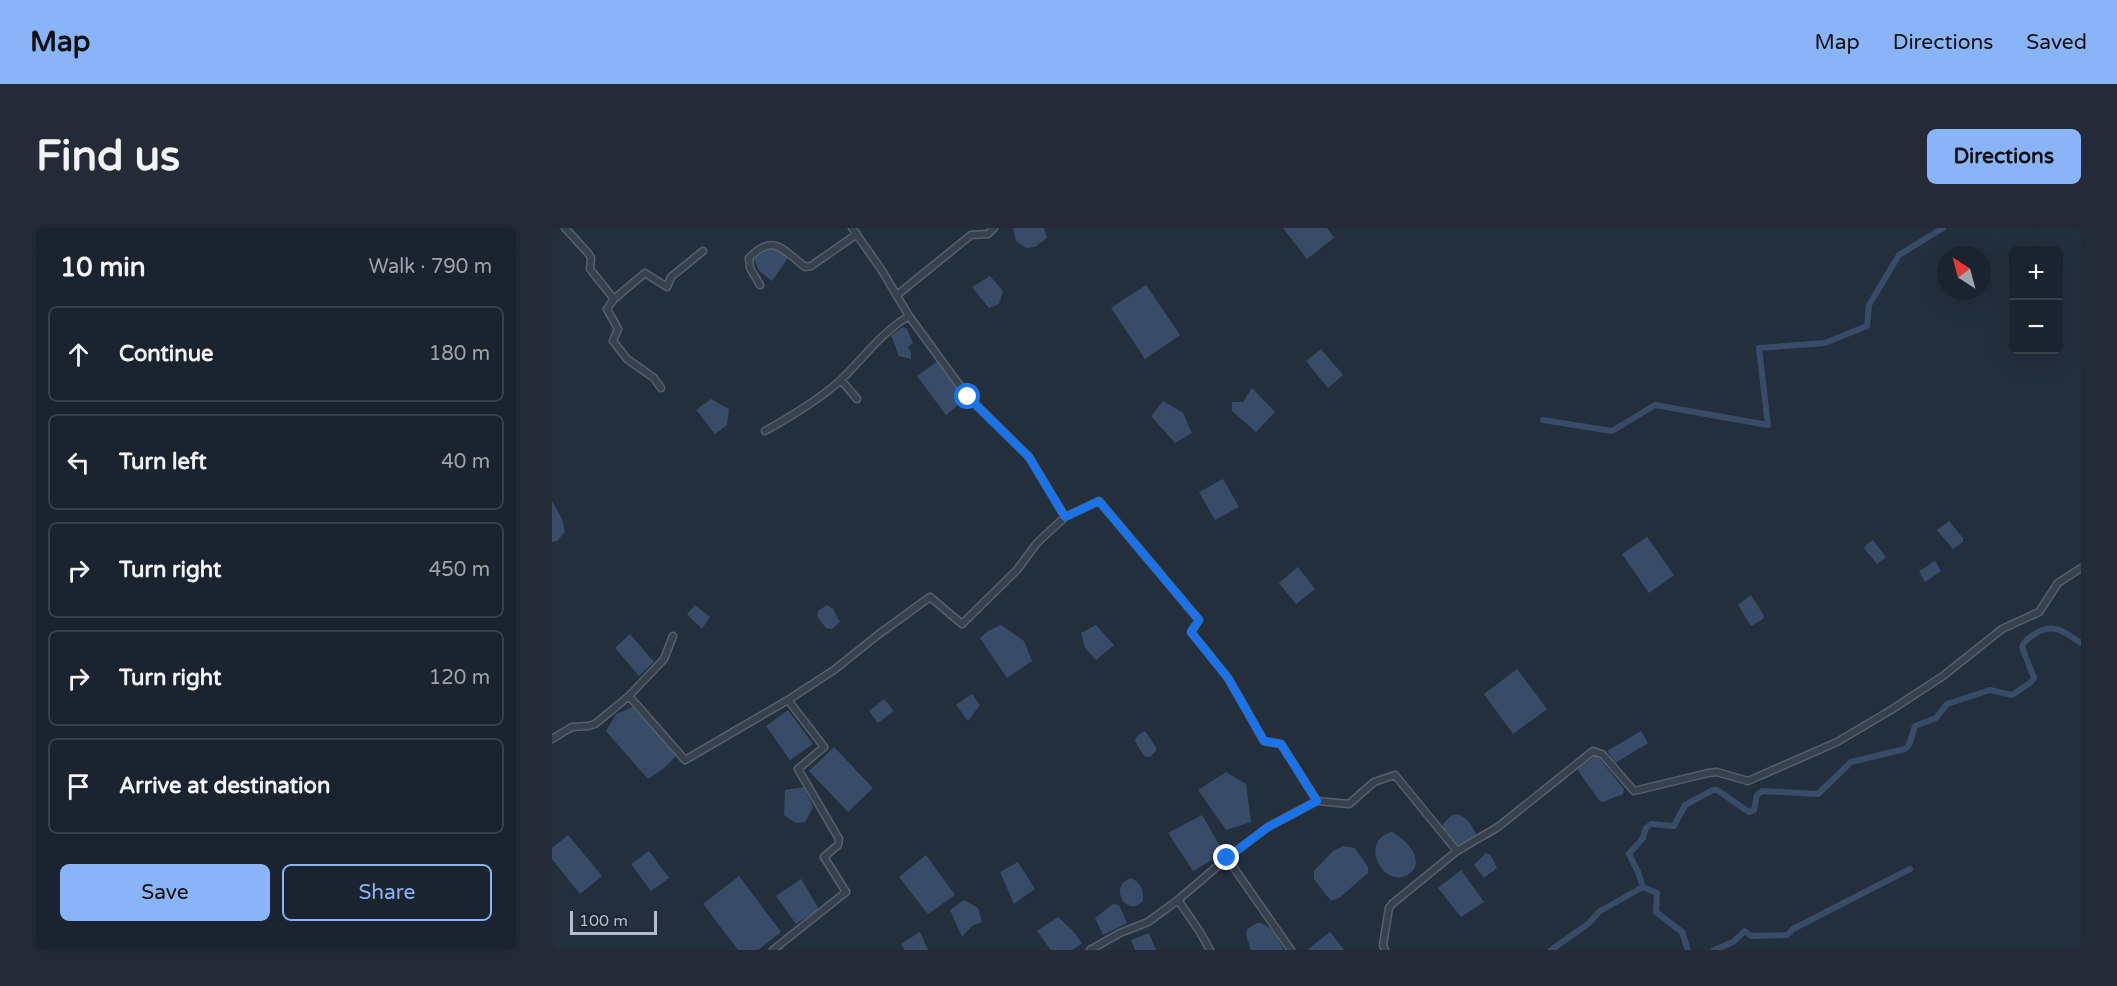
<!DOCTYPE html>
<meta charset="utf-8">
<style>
body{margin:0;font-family:"Varela Round",sans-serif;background:#242b36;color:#f1f3f6}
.controls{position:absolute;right:18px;top:18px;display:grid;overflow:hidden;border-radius:9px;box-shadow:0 6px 24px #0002}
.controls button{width:54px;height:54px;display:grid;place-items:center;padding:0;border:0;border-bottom:2px solid #39404a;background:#1b232e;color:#f1f3f6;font:30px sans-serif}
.compass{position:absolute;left:1385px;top:18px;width:54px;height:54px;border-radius:50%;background:#1b232e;box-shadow:0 6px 24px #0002;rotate:324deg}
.scale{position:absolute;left:18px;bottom:15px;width:87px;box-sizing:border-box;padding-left:6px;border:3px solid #b4bcc9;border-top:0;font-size:16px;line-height:21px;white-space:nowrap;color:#b4bcc9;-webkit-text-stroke:4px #1d2633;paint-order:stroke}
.stop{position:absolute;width:18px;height:18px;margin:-14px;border:4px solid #1a73e8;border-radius:50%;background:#fff}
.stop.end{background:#1a73e8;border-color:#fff;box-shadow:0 2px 6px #0008}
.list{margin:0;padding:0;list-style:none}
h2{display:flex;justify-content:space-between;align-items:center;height:78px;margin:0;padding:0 24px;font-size:26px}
h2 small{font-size:20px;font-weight:400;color:#a0a4aa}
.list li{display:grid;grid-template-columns:39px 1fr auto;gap:18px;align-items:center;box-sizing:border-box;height:96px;margin:0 12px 12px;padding:0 12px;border:2px solid #39404a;border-radius:9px}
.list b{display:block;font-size:22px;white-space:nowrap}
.list em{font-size:20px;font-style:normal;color:#a0a4aa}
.actions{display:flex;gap:12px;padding:18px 24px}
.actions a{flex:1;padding:14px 0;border:2px solid #8ab4f8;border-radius:9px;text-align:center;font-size:21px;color:#8ab4f8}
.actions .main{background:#8ab4f8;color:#111}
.icon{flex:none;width:33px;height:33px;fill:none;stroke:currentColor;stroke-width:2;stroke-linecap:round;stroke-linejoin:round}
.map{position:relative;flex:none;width:1529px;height:722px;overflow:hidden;border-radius:9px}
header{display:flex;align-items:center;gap:36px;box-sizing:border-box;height:84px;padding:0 30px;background:#8ab4f8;color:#111}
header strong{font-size:28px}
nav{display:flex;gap:33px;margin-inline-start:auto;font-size:21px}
.intro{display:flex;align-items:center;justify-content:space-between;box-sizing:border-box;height:144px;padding:0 36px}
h1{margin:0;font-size:42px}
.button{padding:15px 27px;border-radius:9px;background:#8ab4f8;color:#111;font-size:21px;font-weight:700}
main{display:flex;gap:36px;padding:0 36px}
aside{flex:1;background:#1b232e;border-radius:9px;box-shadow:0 6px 24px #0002}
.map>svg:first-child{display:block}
.water{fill:#394c67}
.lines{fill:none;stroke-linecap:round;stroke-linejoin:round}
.canal{stroke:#394c67;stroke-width:6}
.minor-casing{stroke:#565f6c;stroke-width:9}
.minor{stroke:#38414e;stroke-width:6}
.route{stroke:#1a73e8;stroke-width:8}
</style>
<header>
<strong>Map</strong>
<nav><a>Map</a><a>Directions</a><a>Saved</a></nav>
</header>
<div class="intro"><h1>Find us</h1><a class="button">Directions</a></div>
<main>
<aside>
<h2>10 min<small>Walk · 790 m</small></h2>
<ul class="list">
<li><svg class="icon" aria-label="ahead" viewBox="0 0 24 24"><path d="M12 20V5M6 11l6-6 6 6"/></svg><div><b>Continue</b></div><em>180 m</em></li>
<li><svg class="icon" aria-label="left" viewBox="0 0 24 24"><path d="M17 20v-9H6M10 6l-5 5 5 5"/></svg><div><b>Turn left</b></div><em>40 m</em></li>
<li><svg class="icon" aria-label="right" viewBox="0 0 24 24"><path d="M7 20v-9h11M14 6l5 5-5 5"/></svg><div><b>Turn right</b></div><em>450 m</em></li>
<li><svg class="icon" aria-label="right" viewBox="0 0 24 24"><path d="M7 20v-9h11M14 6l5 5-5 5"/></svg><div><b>Turn right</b></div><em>120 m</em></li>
<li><svg class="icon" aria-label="arrive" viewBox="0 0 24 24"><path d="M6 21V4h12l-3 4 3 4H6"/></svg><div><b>Arrive at destination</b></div></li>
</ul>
<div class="actions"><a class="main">Save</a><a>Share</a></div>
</aside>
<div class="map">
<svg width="1529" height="722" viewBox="0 0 1529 722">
<rect width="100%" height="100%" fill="#242f3e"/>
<path class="water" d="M461 0H492L495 10 483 19 474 20 464 13Z
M731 0H775L782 10 755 31Z
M220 17 236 30 220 53 207 43 201 29Z
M438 48 451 63 447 76 437 80 420 59Z
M594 57 628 107 593 131 559 80Z
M351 99 355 101 361 115 356 119 359 124V131L347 128 339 107Z
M769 121 791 147 776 160 754 133Z
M386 133 413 171 394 187 365 148Z
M700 160 723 184 704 204 680 183V174H691Z
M159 171 177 181 175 197 163 206 144 182Z
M611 173 631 185 640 205 623 215 599 188Z
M671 251 687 279 663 292 647 264Z
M0 273 10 291 13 304 5 313 0 314Z
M1397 293 1411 310V314L1401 321 1385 302Z
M1095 309 1122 347 1097 365 1070 326Z
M1321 312 1334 329 1325 336 1312 320 1314 317Z
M1383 333 1389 343 1373 354 1367 343Z
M746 339 763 361 744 376 727 355Z
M1199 367 1212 388 1211 391 1199 398 1186 377Z
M143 377 158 389 150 401 135 386Z
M275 377 281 381 288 394 280 401 274 400 265 388 266 383Z
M449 397 472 413 480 433 455 450 428 410 436 403Z
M544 397 562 417 544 432 533 420 529 405Z
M78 406 102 434 87 448 63 420Z
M965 441 995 481 961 506 932 466Z
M420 466 428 477 416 493 404 477Z
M332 471 342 483 326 495 317 483Z
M83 478 125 527 112 540 96 551 54 503 64 486Z
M236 482 261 516 238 532 214 498Z
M593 503 604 519V523L598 529 592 528 583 513 585 508Z
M1089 503 1096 515 1065 534H1063L1055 523Z
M282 519 321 560 296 584 257 543Z
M1042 529H1046L1072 561 1071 566 1051 574 1047 572 1026 543 1027 539Z
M674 544 694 556 699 594 674 602 646 562Z
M252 559 261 579 253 594 244 595 232 587 233 562Z
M906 586C915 590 920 597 924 606L921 611 906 617 897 610 890 597 900 587Z
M650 587 672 625 641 643 616 605Z
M840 604C855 611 876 635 855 647 831 661 806 612 840 604Z
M16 607 50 648 28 666 0 631V620Z
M791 618 803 620 816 639V645L787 670 779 673 762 651V643L781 623Z
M97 623 117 650 99 663 79 636Z
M934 625 938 626 945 640 932 650 922 637Z
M374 627 403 667 376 686 347 649Z
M466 634 483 661 462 676 448 644Z
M909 642 932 674 909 689 886 660Z
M187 648 229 704 206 722H186L151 676Z
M579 650C589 655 592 662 591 673 590 674 585 678 583 678 571 681 558 657 579 650Z
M249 651 267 681 244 696 224 668Z
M412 672 426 680 430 694 420 698 410 709 398 682Z
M561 676 567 677 575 695 551 707 543 690Z
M506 689 520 702 530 715 520 722H499L485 703Z
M705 695C719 695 725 711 732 722H699L694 707 695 701Z
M368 704 376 722H353L349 716Z
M778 704 792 722H755Z
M597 705 604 722H583L579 712Z"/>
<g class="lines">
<path class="canal" d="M991 192 1060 203 1103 177 1216 197 1207 120 1273 115 1315 98 1317 77 1347 27 1391 0
M1091 659 1105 665 1104 684 1130 704 1136 722
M999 722 1036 696 1048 683 1091 659 1086 644 1077 626 1091 610 1094 600 1099 596 1122 598 1133 577 1161 562H1165L1197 584 1202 582 1205 567 1210 563 1266 566 1299 534 1353 521 1357 517 1363 498 1384 490 1395 476 1438 462 1460 467 1478 455 1482 450 1470 419C1473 412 1478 409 1484 405 1503 394 1513 405 1529 415
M1162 722 1181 714 1193 703 1199 708 1235 707 1241 701 1358 641"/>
<g class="minor-casing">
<path id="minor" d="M13 0 36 25 39 30 38 41 62 71 55 81 66 101 61 113 75 131 102 150 109 160
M300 0 329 41 357 88 416 169 477 229 513 289 547 273 647 392 639 404 676 450 712 513 729 516 765 573 797 576 822 554 843 547 905 623 946 599 1041 523 1050 526 1082 563 1156 545 1165 544 1196 553 1285 514 1339 482 1391 448 1450 401 1487 384 1506 355 1529 340
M208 57 198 40 197 30C221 5 230 21 253 39L259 38 305 6
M345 67 419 7 436 6 442 0
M62 71 93 45 115 59 119 49 151 23
M289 152 305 171
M213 203C240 188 267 172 290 151 312 129 330 104 357 88
M77 468 112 431 121 408
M0 511 20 499 36 498 43 496 77 468 133 532 236 472 282 442 327 406 378 369 410 396 465 342 485 315 513 289
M675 630 739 722
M626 672 648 704 658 722
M221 722 294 664 272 629 286 617 287 611 246 541 272 519 236 472
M538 722 568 705 596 694 626 672 675 630 716 599 765 573
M833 722 831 717 837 680 840 676 905 623"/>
</g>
<use href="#minor" class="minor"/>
</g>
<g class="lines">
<path class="route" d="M416 169 477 229 513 289 547 273 647 392 639 404 676 450 712 513 729 516 765 573 716 599 675 630"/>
</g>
</svg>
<div class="controls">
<button>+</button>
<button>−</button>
</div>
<svg class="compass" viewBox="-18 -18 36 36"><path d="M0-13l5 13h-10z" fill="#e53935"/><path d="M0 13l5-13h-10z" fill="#a0a4aa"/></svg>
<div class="scale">100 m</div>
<div class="stop" style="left:416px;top:169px"></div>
<div class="stop end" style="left:675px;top:630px"></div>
</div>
</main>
